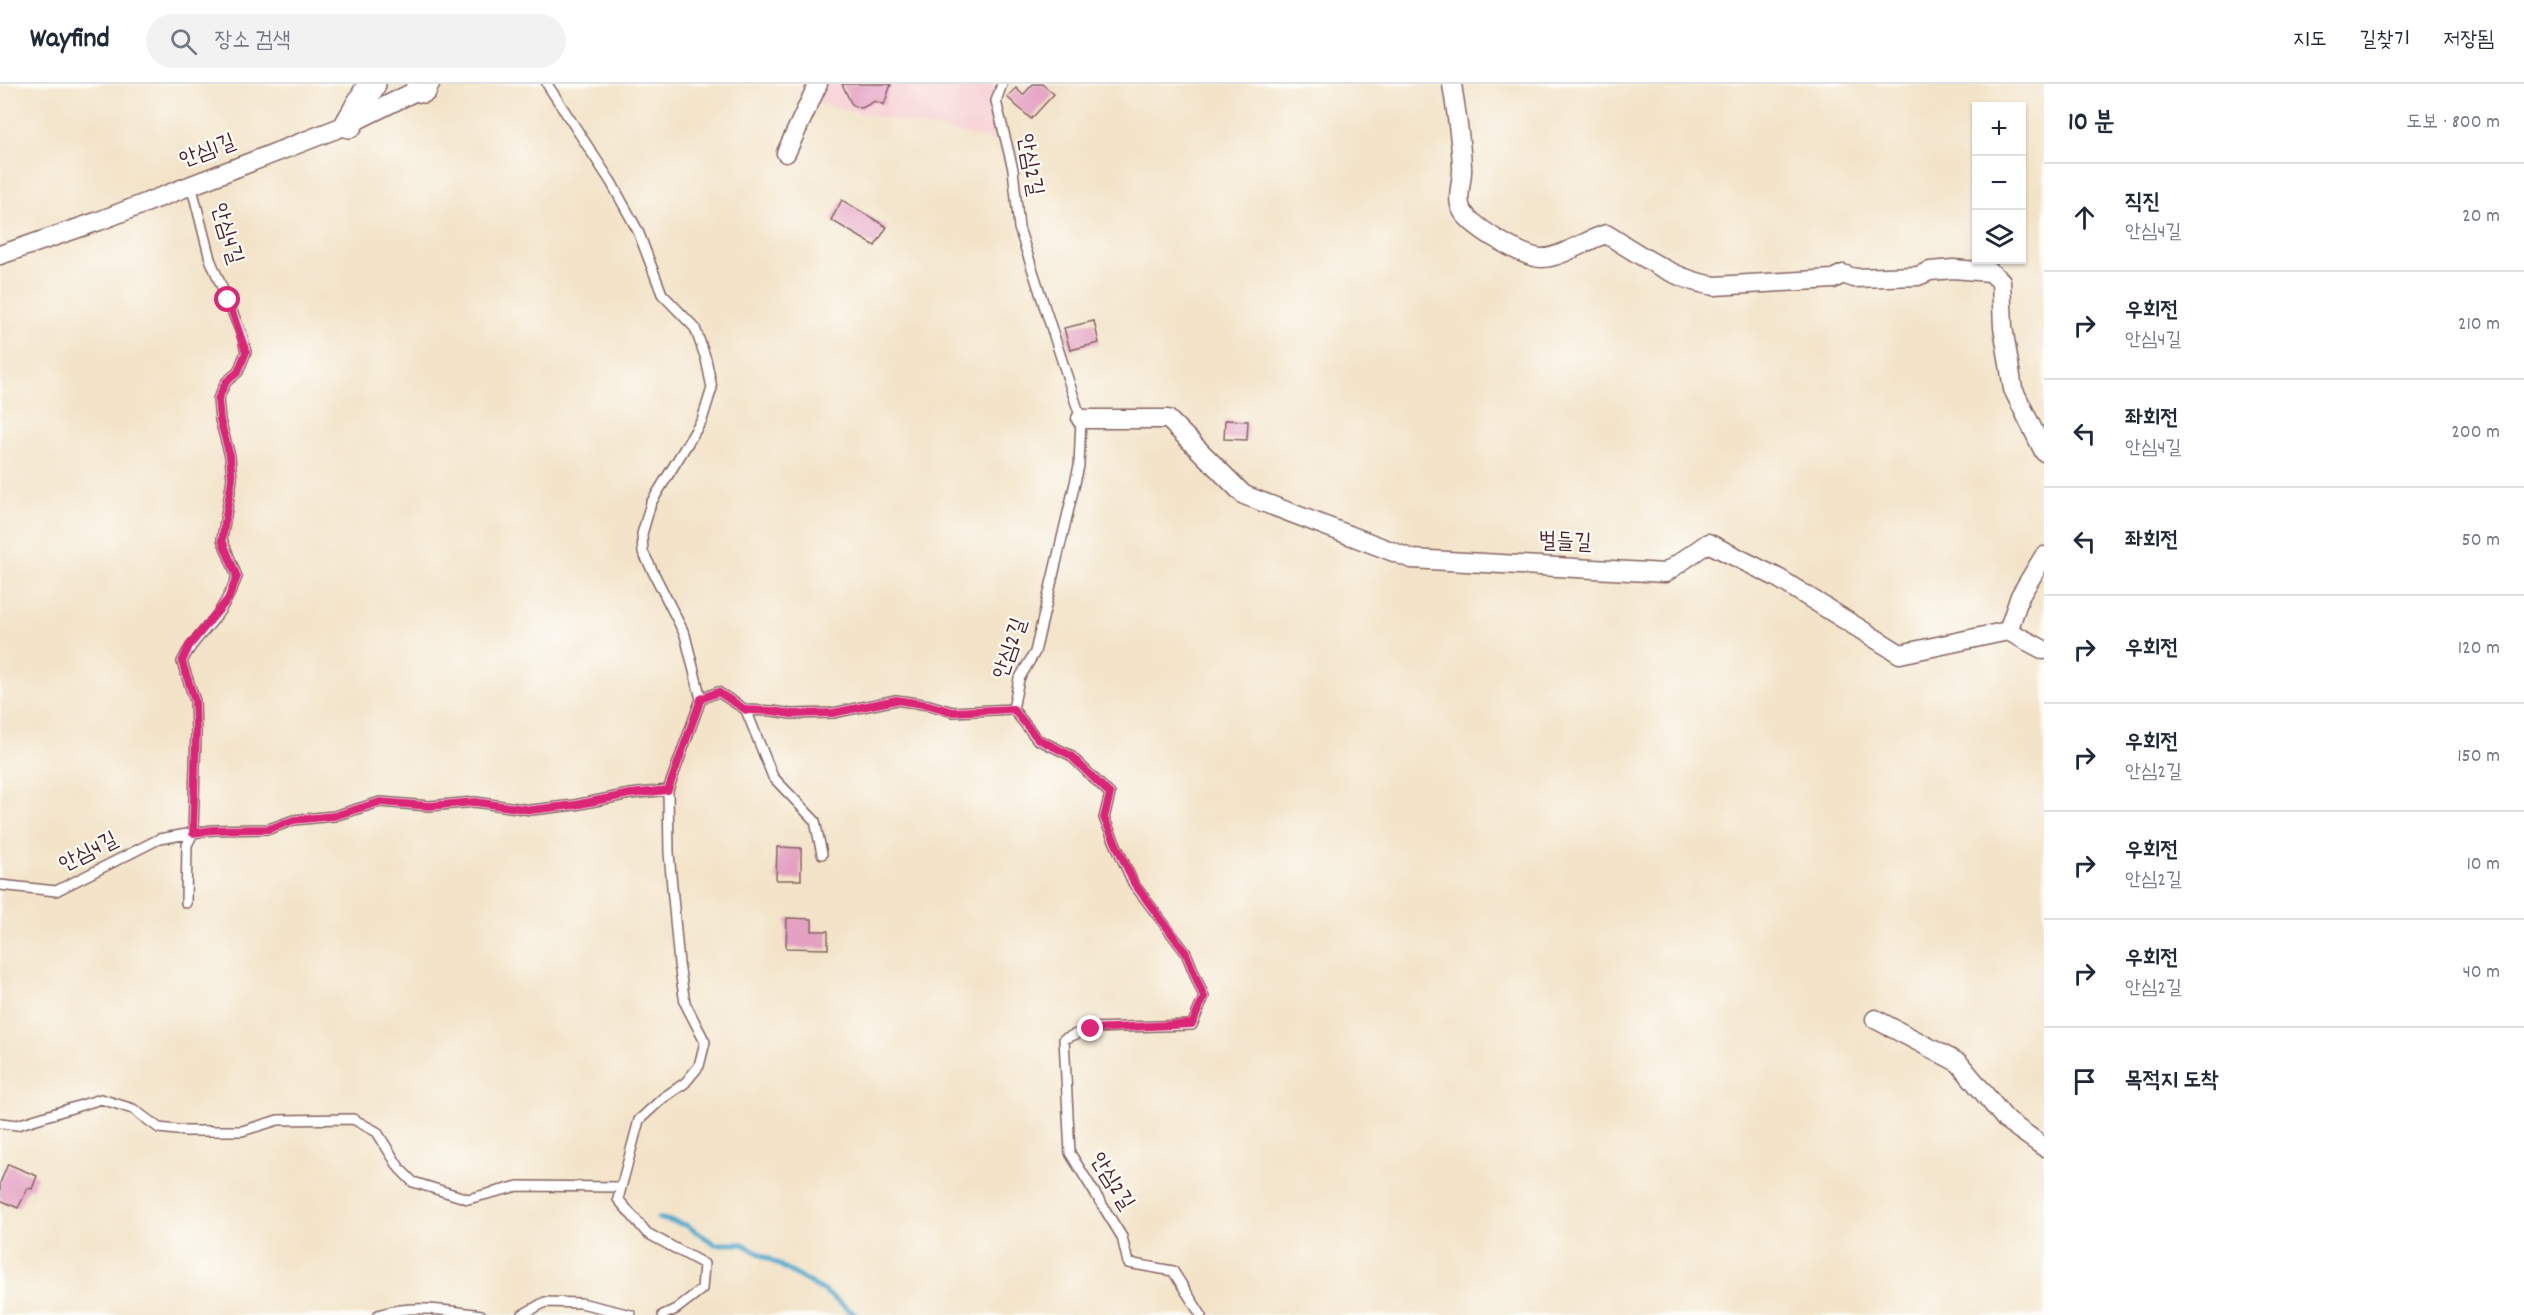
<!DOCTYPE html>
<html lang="ko">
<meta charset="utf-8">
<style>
body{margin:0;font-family:Dekko,"Poor Story",sans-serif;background:#f2f2f3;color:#1f2937}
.controls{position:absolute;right:18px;top:18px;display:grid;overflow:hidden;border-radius:0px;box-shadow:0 2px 4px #0004}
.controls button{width:54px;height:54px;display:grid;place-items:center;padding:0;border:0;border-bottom:2px solid #e0e1e3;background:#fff;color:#1f2937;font:30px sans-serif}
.stop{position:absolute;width:18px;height:18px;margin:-14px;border:4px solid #db2777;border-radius:50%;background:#fff}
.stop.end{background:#db2777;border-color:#fff;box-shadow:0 2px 6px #0008}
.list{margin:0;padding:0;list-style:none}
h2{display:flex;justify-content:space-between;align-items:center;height:78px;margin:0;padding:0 24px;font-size:26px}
h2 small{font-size:20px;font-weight:400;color:#747a83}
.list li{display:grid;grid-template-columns:39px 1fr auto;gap:18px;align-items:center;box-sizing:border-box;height:108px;padding:0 24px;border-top:2px solid #e0e1e3}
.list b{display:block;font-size:22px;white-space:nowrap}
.list p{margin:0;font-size:20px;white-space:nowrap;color:#747a83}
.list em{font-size:20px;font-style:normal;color:#747a83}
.icon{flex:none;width:33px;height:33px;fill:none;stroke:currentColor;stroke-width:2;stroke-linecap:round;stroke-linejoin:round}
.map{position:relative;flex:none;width:2044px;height:1231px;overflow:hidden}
header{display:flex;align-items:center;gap:36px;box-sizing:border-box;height:84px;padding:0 30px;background:#fff;border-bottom:2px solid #e0e1e3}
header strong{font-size:28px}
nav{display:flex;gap:33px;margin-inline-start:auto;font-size:21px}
.search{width:420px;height:54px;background:#f2f2f3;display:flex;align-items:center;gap:15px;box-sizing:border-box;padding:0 21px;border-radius:33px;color:#747a83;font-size:22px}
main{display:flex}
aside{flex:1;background:#fff}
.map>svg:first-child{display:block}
.built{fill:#f7cfd3}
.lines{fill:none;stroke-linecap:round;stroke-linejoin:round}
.stream{stroke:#4ba6c9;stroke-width:5}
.building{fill:#e4a1c2}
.lane-casing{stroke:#856462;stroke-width:12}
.street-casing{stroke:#856462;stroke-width:21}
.secondary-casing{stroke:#856462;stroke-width:30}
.lane{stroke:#fff;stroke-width:9}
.street{stroke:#fff;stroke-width:18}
.secondary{stroke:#fff;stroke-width:27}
.route{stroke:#db2777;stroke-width:8}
.labels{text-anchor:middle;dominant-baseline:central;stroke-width:4.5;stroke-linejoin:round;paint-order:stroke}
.street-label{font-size:22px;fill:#4a1f2b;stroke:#fdfcf7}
</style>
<header>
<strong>Wayfind</strong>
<div class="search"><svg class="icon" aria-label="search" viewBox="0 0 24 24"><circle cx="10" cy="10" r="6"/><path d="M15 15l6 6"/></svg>장소 검색</div>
<nav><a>지도</a><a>길찾기</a><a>저장됨</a></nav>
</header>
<main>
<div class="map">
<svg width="2044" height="1231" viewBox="0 0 2044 1231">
<rect width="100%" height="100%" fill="#fdfcf7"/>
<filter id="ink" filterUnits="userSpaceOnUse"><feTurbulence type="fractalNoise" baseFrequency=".0167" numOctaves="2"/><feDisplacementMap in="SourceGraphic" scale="12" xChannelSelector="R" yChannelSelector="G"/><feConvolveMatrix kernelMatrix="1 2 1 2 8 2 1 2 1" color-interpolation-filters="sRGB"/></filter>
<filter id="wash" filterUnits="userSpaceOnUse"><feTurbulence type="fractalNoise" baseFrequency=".008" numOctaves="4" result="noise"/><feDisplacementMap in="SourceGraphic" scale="24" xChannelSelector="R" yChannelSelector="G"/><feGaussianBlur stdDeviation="1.35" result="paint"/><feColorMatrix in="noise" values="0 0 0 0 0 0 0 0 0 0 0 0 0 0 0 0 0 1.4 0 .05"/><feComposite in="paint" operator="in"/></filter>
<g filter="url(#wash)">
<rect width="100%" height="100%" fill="#f3e3c8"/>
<path class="built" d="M822 0H995L992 24 1003 58 834 24 815 18Z"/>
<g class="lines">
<path class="stream" d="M658 1134 686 1141 715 1160H743L824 1207 856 1231"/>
</g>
<g id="blocks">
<path class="building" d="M842 0H891L884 21 875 17 862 24 856 23 851 19Z
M1033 0H1042L1054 10 1031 35 1007 13 1016 4 1023 11Z
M842 116 887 143 875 162 831 136Z
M1094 237 1099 259 1070 266 1064 244Z
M1225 336 1248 337 1247 356 1224 355Z
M777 763 801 764V796H776Z
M787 834 812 835V847H828V865L786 864Z
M8 1080 37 1092 32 1105 28 1104 18 1124 0 1116V1099Z"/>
</g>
</g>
<g filter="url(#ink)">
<use href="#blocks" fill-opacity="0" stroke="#856462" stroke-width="1.5"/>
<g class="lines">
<g class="lane-casing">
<path id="lane" d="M547 0 611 98 638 147 662 210 695 244 706 275 712 304 702 336 651 419 642 450 643 468 685 551 701 615 668 706 669 769 679 880 685 919 705 958 699 982 685 999 663 1014 639 1036 618 1115 647 1149 704 1180 702 1205 676 1225 663 1231
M1002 0 996 17 1013 85 1019 144 1081 335 1079 382 1035 568 1019 595 1013 625 1037 655 1070 671 1110 710 1104 734 1133 799 1186 869 1204 913 1192 941 1091 944 1064 955 1070 1069 1122 1153 1128 1179 1173 1187 1201 1231
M191 100 210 175 242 251 246 268 238 288 226 298 218 315 220 336 230 372 232 395 222 455 237 493C231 508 224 522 214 535 202 550 190 560 182 578L195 617 196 649 193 749 213 746 269 745 294 736 334 732 380 718 429 722 475 718 531 726 575 721 630 710 668 706
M701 615 718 608 746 626 773 627 791 630 833 629 896 616 929 621 953 628 1013 625
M746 626 773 693 815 737 822 770
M0 801 56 807 159 755 193 749
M186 819 187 761 193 749
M0 1039 17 1041 101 1015 133 1025 159 1044 186 1047H242L278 1036 353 1035 377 1048 400 1085 413 1098 468 1115 518 1102 620 1103
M378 1231C412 1220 446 1226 481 1231
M522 1231 545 1218 581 1219 631 1231"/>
</g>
<g class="street-casing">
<path id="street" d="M1452 0C1456 27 1461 55 1462 83 1463 95 1456 113 1461 124 1467 141 1524 174 1542 174 1561 174 1586 156 1606 150 1641 171 1674 196 1715 202L1833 195 1843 190 1854 194 1918 192 1930 187 1953 185 1990 188 2001 197 2003 243 2013 305 2044 368
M786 69 818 0
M0 171 99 137 349 40 430 0
M1081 335H1168L1244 411 1412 475 1665 489 1708 459 1778 494 1900 570 2008 547 2044 566
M2008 547 2020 512 2044 472
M1875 935 1959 979 2006 1036 2044 1063"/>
</g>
<g class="secondary-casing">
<path id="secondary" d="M420 0 423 5
M349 40 372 0"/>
</g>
<use href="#lane" class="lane"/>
<use href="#street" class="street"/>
<use href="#secondary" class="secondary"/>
</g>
</g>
<g class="lines" filter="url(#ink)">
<path class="route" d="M228 216 246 268 238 288 226 298 218 315 220 336 230 372 232 395 222 456 237 493 228 515 189 562 182 578 195 617 196 649 193 749 213 746 269 745 294 736 334 732 380 718 429 722 475 718 531 726 575 721 630 710 668 706 701 615 718 608 746 626 773 627 791 630 833 629 896 616 929 621 953 628 1013 625 1038 655 1070 671 1110 710 1104 734 1134 799 1186 869 1204 913 1192 940 1091 945"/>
</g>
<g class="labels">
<g class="street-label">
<text transform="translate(208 68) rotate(-21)">안심1길</text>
<text transform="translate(1029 81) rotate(80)">안심2길</text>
<text transform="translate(226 150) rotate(73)">안심4길</text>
<text transform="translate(1565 459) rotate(2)">벌들길</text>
<text transform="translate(1011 565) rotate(-71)">안심2길</text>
<text transform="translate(89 769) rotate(-27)">안심4길</text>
<text transform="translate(1111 1098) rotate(58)">안심2길</text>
</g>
</g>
</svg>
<div class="controls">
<button>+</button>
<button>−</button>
<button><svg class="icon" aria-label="layers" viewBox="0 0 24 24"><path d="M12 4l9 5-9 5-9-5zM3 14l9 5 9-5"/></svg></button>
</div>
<div class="stop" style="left:228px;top:216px"></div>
<div class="stop end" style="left:1091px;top:945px"></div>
</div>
<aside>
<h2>10 분<small>도보 · 800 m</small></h2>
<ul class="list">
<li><svg class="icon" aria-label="ahead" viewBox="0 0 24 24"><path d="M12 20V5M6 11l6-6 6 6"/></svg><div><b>직진</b><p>안심4길</p></div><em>20 m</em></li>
<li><svg class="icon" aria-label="right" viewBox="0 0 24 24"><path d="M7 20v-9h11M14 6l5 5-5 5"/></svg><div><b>우회전</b><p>안심4길</p></div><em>210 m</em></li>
<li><svg class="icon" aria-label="left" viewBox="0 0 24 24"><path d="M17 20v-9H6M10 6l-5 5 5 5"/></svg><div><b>좌회전</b><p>안심4길</p></div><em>200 m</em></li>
<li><svg class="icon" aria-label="left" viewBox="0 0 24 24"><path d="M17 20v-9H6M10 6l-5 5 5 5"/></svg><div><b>좌회전</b></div><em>50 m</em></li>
<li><svg class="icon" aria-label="right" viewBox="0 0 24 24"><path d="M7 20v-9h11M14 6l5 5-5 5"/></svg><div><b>우회전</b></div><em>120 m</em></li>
<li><svg class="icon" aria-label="right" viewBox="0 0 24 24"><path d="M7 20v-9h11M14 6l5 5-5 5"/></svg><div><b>우회전</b><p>안심2길</p></div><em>150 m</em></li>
<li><svg class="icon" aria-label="right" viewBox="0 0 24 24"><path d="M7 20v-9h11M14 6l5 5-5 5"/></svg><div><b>우회전</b><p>안심2길</p></div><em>10 m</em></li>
<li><svg class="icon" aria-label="right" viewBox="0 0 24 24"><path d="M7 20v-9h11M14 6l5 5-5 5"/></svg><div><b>우회전</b><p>안심2길</p></div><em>40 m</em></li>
<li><svg class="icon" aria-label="arrive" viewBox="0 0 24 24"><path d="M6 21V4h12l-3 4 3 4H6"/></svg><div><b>목적지 도착</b></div></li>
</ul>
</aside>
</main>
